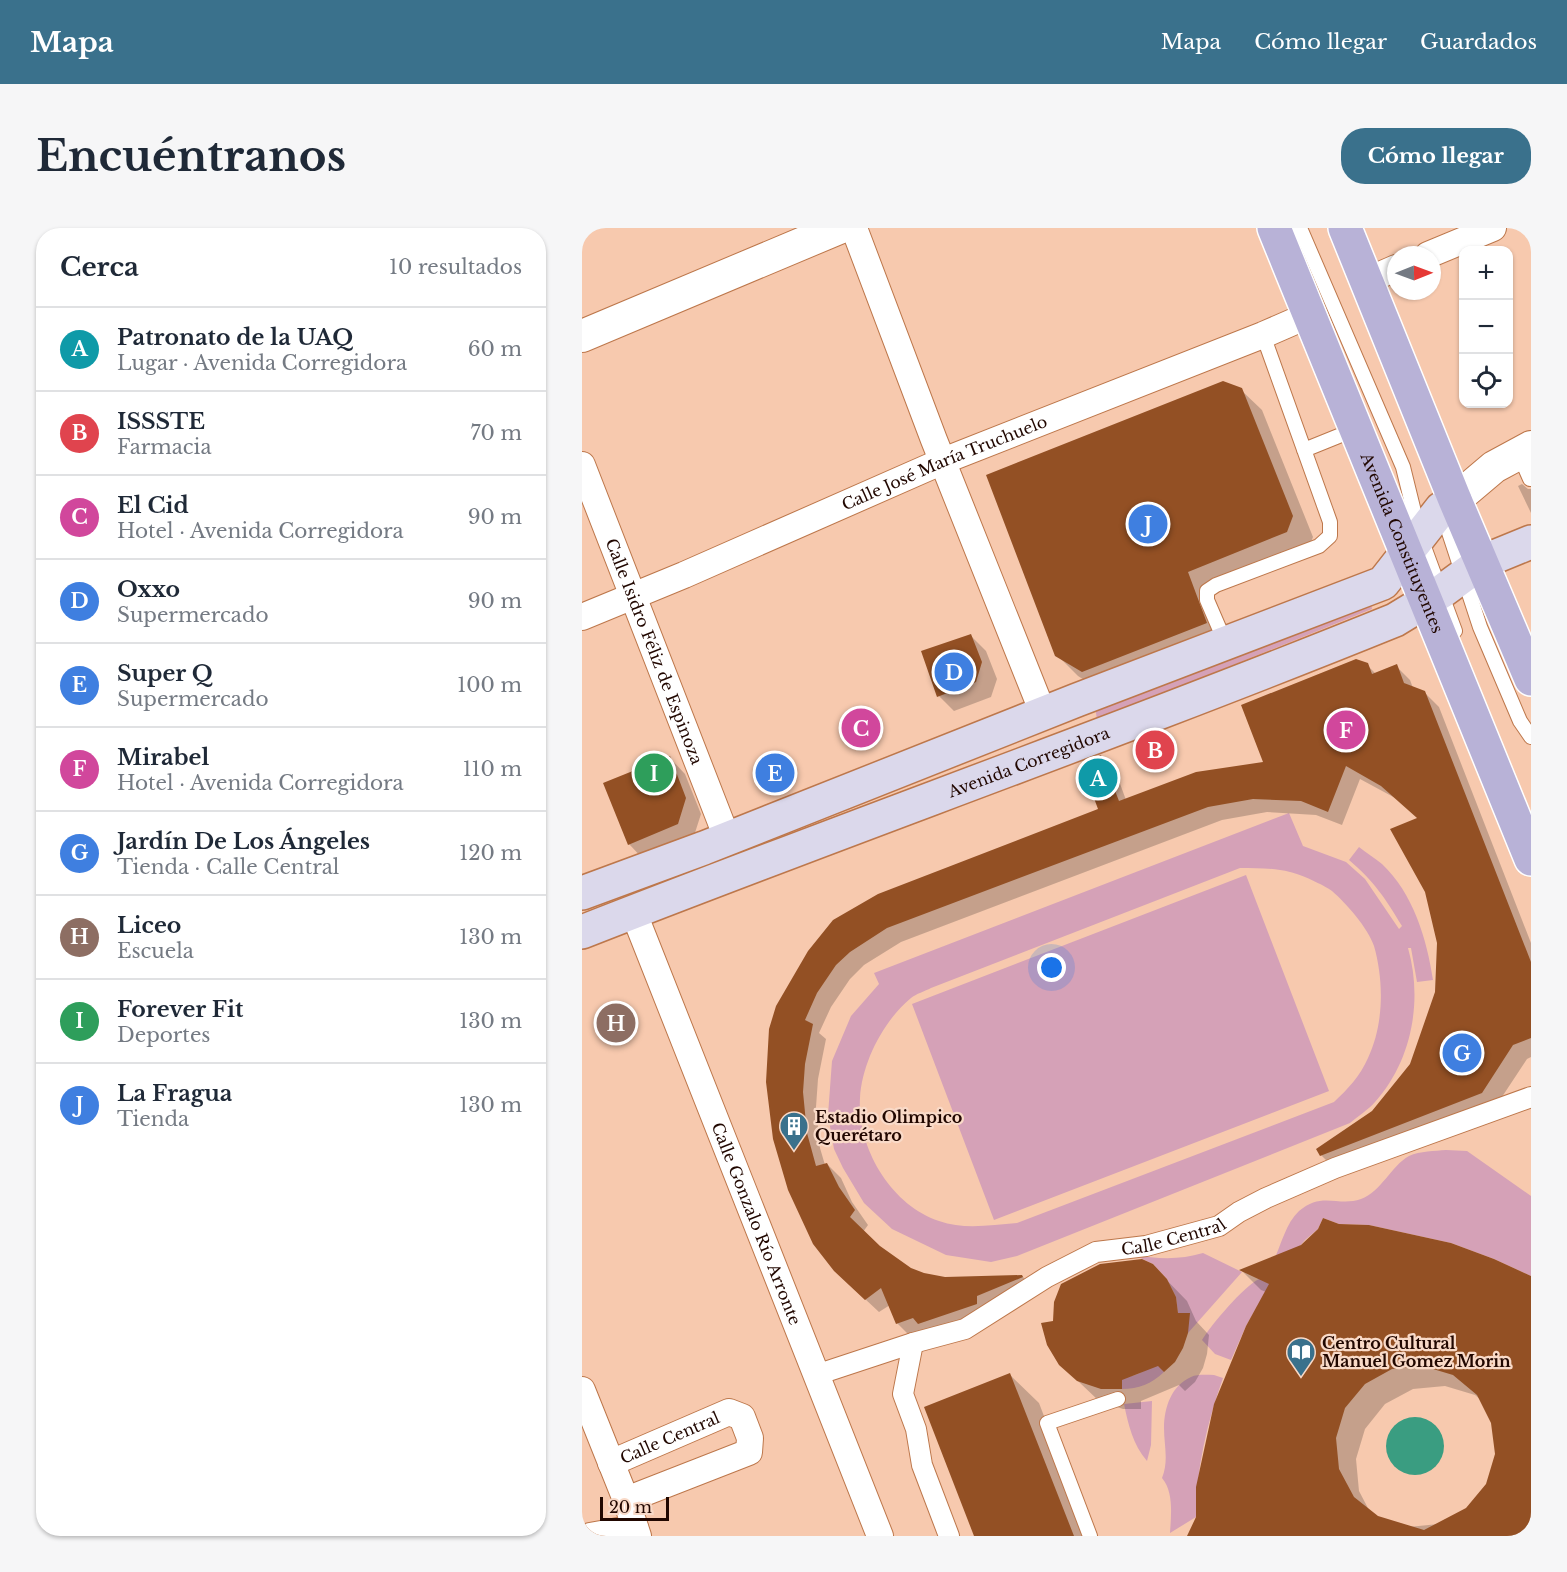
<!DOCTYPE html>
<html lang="es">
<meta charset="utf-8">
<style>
body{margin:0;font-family:"Libre Baskerville",serif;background:#f6f6f7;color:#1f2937}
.controls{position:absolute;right:18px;top:18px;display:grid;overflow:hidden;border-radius:12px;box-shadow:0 2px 4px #0004}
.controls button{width:54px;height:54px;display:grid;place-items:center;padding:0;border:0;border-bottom:2px solid #e0e1e3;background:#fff;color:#1f2937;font:30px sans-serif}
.compass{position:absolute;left:805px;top:18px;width:54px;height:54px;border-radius:50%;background:#fff;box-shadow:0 2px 4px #0004;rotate:89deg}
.scale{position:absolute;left:18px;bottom:15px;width:69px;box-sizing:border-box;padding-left:6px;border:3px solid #210700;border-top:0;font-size:16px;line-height:21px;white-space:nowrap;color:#210700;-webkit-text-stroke:4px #f9dac8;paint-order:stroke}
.you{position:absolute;left:470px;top:740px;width:21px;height:21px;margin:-15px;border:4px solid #fff;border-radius:50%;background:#1a73e8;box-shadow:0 0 0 9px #1a73e833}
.badge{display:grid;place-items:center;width:39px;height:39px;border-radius:50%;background:#3a718c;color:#fff;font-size:20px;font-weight:700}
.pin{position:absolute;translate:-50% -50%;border:3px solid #fff;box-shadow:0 2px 6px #0006}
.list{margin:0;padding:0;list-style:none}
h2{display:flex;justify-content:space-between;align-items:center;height:78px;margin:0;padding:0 24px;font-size:26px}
h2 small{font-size:20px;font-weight:400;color:#747a83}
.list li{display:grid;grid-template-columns:39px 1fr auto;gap:18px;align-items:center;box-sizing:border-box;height:84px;padding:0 24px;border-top:2px solid #e0e1e3}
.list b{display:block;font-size:22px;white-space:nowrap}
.list p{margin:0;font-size:20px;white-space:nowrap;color:#747a83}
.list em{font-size:20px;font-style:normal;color:#747a83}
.icon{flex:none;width:33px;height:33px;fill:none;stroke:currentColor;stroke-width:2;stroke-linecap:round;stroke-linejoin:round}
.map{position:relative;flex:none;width:949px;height:1308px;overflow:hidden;border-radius:24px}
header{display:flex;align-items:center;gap:36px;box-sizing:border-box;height:84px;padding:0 30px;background:#3a718c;color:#fff}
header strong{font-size:28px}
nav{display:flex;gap:33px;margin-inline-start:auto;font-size:21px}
.intro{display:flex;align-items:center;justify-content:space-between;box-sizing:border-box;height:144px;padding:0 36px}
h1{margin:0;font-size:42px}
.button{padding:15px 27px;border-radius:24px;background:#3a718c;color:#fff;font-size:21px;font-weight:700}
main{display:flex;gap:36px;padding:0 36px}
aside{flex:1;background:#fff;border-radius:24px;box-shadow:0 2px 4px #0004}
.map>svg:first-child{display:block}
.green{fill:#d5a1b7;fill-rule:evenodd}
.water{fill:#3a9d81}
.shadow{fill:#0003;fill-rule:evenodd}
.building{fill:#935024;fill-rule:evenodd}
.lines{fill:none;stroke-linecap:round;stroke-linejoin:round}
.service-casing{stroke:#bd774b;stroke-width:16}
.pedestrian-casing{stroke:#bd774b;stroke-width:22}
.minor-casing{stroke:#bd774b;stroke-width:28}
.tertiary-casing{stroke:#bd774b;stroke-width:34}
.secondary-casing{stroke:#bd774b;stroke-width:36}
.primary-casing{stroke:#fff;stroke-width:36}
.service{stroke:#fff;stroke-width:14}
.pedestrian{stroke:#fff;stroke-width:20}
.minor{stroke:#fff;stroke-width:26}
.tertiary{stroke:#fff;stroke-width:32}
.secondary{stroke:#dbd8eb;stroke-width:33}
.primary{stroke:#b8b2d7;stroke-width:33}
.labels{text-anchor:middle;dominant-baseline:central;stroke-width:4.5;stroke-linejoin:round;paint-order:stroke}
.street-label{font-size:16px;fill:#210700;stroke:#f9dac8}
.poi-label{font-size:16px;font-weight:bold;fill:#210700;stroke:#f9dac8;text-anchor:start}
</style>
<header>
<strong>Mapa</strong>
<nav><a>Mapa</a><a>Cómo llegar</a><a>Guardados</a></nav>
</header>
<div class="intro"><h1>Encuéntranos</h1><a class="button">Cómo llegar</a></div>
<main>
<aside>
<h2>Cerca<small>10 resultados</small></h2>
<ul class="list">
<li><span class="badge" style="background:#0f9aa8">A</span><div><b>Patronato de la UAQ</b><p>Lugar · Avenida Corregidora</p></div><em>60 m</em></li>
<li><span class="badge" style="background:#e0444e">B</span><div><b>ISSSTE</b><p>Farmacia</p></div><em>70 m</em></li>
<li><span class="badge" style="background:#d1479c">C</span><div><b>El Cid</b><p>Hotel · Avenida Corregidora</p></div><em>90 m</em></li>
<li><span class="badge" style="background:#3f7fe0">D</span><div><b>Oxxo</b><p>Supermercado</p></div><em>90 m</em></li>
<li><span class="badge" style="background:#3f7fe0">E</span><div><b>Super Q</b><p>Supermercado</p></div><em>100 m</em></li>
<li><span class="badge" style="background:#d1479c">F</span><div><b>Mirabel</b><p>Hotel · Avenida Corregidora</p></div><em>110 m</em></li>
<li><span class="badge" style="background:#3f7fe0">G</span><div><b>Jardín De Los Ángeles</b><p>Tienda · Calle Central</p></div><em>120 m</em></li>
<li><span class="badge" style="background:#8d6e63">H</span><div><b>Liceo</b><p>Escuela</p></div><em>130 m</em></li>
<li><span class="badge" style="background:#2e9e5b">I</span><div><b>Forever Fit</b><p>Deportes</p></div><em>130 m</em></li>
<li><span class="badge" style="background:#3f7fe0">J</span><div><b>La Fragua</b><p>Tienda</p></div><em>130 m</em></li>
</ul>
</aside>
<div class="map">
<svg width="949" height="1308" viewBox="0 0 949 1308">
<rect width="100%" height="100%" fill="#f7c9ae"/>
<path class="green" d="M788 370 790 381 515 492 513 478Z
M707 585 721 618 764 634 783 651 817 701 820 698C803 670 792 653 767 632L777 619C784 625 793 630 800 636 831 665 845 711 851 752L835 754 829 720H826C841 772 830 833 793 874 786 882 776 888 768 895L435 1028 409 1034 364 1027 310 1001 282 975 261 940 252 921 246 887 250 833 269 788 297 756 292 745ZM658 640C675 640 692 640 708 644 718 646 742 657 750 663 764 675 786 700 792 718 802 753 802 796 786 830 778 848 766 861 752 874L435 995C409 997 382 1002 357 993 309 977 275 920 278 870 280 835 301 793 329 770 334 766 343 763 349 760Z
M664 647 747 863 412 992 330 776Z
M864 922 885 923 949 968V1048L912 1031 869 1015 787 997 757 996 741 990 736 1001 723 1012 702 1037 692 1032C699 1017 704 995 717 983 740 963 756 979 779 971 799 964 809 938 827 928 838 923 853 923 864 922Z
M621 1025 660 1044 606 1105 596 1085 594 1069 585 1051 571 1036 552 1027C576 1031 598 1032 621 1025Z
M677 1051 688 1056 664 1098 649 1132 633 1126 620 1112C630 1096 661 1059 677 1051Z
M574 1135 582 1144C569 1156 557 1161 540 1161L539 1150C552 1149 564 1143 574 1135Z
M632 1147 641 1150C625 1195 614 1241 614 1289L588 1305C589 1288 592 1264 580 1250 587 1233 582 1217 582 1200 582 1179 590 1157 609 1149 615 1146 625 1147 632 1147Z
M570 1173 569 1217 565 1233C551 1217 546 1196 542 1176Z"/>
<path class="water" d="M804 1218a29 29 0 1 1 58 0a29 29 0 1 1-58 0Z"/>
<path class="shadow" d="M659 162 680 182 731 309 725 324 625 364 644 415 521 464 496 448 475 427Z
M940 256 946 261H949V285L936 258Z
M388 407 404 423 415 451 409 469 372 483 357 468Z
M785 437 794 446 814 438 828 452 831 460 842 464 857 479 949 715V829L945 831 914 878 753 941 739 927 791 885 830 837 855 764 856 715 837 591 815 571 778 551 760 597 734 587 685 584 640 592 319 714 282 737 268 751 249 779 237 805 244 811 236 851 234 879 238 920 243 937 245 936 259 950 270 974 286 997 281 1004 297 1019 329 1041 341 1047 363 1050 440 1048 454 1062 409 1090 329 1109 315 1095 308 1077 297 1084 268 1057 207 961 227 724 518 582 519 528 533 542 544 572 683 536Z
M88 530 103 546 119 586 111 611 62 632 47 616Z
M756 998 911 1032 949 1051V1308H607L615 1289V1259L633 1177 684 1064 679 1062 660 1043 720 1018ZM863 1158 893 1167 899 1172 911 1194 914 1226 905 1257 885 1281 857 1296 826 1299 795 1290 788 1284 777 1263 774 1231 783 1201 803 1176 831 1161Z
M570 1037 605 1073 614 1093 627 1107 625 1126 621 1140 613 1154 603 1163 597 1157 559 1173V1181H541L517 1173 478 1136 472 1095Z
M428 1147 457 1175 508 1308H394Z"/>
<path class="building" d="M641 153 660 160 711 288 705 304 606 344 625 395 500 444 473 428 404 247Z
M389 406 400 434 394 454 355 469 339 423Z
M774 431 786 435 790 446 815 436 822 455 843 463 949 734V810L931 817 900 865 738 928 734 921 790 883 828 836 853 764 855 715 843 664 808 601 835 590 799 558 764 538 746 584 719 573 671 571 626 579 305 700 268 724 254 737 235 765 223 792 231 796 223 836 221 864 225 905 234 938 245 935 257 959 273 982 268 989 298 1018 329 1040 342 1045 363 1049 440 1047 441 1049 395 1068V1076L336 1096 331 1090 314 1096 299 1060 283 1072 252 1043 231 1016 206 962 191 911 184 854 187 801 194 778 226 723 251 692 296 666 516 581 499 535 519 527 537 573 614 544 681 534 659 477Z
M88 528 104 570 96 596 46 617 21 555Z
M741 990 757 996 787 997 869 1015 912 1031 949 1048V1308H605L614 1289V1259L632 1176 664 1098 687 1056 657 1042 719 1017 736 1001ZM841 1138 871 1147 895 1167 909 1195 913 1226 904 1256 884 1280 842 1302 796 1288 772 1269 757 1241 754 1210 763 1180 783 1156 810 1141Z
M560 1031 571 1036 585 1051 594 1069 596 1085H608L606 1105 601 1120 593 1134 582 1144 576 1138 540 1152V1161H519L495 1153 477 1137 465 1117 459 1095 471 1093 472 1074 479 1056 518 1036Z
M428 1145 492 1308H392L342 1179Z"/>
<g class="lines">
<g class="service-casing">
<path id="service" d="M718 0 821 239 838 308 873 403
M722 222 774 201
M937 226 948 251
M860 283 898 399 938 493 949 509
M644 416 625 372V363L634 357 737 318 748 308V294L681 107
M508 1308 465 1195 536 1171"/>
</g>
<g class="pedestrian-casing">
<g id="pedestrian">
<path d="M331 1115 321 1166 334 1201 340 1237 367 1308"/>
<path id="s1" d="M234 1147 331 1115 383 1101 465 1049 514 1024 564 1018 637 998 657 984 684 970 753 940 949 869"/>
</g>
</g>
<g class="minor-casing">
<g id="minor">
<path d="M272 0 352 212 461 485"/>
<path d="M846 27 911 0"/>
<path d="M784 53 814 40"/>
<path id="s2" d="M0 237 145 610"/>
<path id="s3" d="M0 389 102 347 361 233 681 107 727 87"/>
<path id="s4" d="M51 683 298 1308"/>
<path d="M0 1162 44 1272 56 1308"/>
<path id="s5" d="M29 1235 147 1184 160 1189 168 1210 167 1224 44 1272"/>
<path d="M8 1308 53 1300"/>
</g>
</g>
<g class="tertiary-casing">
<path id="tertiary" d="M0 108 257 0
M873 272 912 239 949 219"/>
</g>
<g class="secondary-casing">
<g id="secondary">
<path d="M0 665 122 620 495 472 801 355 859 281 873 272"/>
<path id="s6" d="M0 704C270 598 544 501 813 392L859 364 900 334 949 314"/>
</g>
</g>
<g class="primary-casing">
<g id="primary">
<path id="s7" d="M692 0 949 631"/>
<path d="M763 0 873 272 949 451"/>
</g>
</g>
<use href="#service" class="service"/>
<use href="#pedestrian" class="pedestrian"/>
<use href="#minor" class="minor"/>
<use href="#tertiary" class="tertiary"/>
<use href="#secondary" class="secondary"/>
<use href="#primary" class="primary"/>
</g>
<defs>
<g id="building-pin" transform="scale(1.5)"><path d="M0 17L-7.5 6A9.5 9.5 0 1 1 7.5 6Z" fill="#3a718c" stroke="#f9dac8"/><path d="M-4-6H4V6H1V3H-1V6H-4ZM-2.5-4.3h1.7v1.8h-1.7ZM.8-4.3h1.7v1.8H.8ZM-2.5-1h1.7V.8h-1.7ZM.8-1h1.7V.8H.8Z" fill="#fff"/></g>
<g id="library-pin" transform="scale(1.5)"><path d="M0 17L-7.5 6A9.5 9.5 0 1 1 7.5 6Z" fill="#3a718c" stroke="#f9dac8"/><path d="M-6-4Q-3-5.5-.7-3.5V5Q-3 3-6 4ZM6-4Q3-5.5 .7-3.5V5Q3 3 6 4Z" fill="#fff"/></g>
</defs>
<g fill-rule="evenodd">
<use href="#building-pin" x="212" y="898"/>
<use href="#library-pin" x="719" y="1124"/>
</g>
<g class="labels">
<g class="street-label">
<text stroke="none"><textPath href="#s3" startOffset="394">Calle José María Truchuelo</textPath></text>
<text stroke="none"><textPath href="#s7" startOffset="340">Avenida Constituyentes</textPath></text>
<text stroke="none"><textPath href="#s2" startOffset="200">Calle Isidro Féliz de Espinoza</textPath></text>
<text stroke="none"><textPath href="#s6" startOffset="478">Avenida Corregidora</textPath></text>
<text stroke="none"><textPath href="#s4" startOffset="336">Calle Gonzalo Río Arronte</textPath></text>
<text stroke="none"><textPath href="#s1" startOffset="387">Calle Central</textPath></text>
<text stroke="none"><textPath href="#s5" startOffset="64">Calle Central</textPath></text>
</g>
<g class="poi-label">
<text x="233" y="889">Estadio Olimpico<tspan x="233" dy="18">Querétaro</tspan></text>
<text x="740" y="1115">Centro Cultural<tspan x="740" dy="18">Manuel Gomez Morin</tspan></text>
</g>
</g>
</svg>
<div class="controls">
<button>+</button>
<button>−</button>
<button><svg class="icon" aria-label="locate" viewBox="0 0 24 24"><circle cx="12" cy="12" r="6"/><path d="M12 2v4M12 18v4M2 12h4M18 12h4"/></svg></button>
</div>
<svg class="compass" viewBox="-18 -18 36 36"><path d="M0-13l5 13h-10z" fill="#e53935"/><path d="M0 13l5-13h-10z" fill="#747a83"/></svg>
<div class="scale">20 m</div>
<div class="you"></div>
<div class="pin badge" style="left:516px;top:550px;background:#0f9aa8">A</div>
<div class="pin badge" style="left:573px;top:522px;background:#e0444e">B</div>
<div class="pin badge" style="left:279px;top:500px;background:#d1479c">C</div>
<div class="pin badge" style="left:372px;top:444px;background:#3f7fe0">D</div>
<div class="pin badge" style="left:193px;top:545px;background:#3f7fe0">E</div>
<div class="pin badge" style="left:764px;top:502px;background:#d1479c">F</div>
<div class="pin badge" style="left:880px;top:825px;background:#3f7fe0">G</div>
<div class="pin badge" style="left:34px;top:795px;background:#8d6e63">H</div>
<div class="pin badge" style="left:72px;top:545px;background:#2e9e5b">I</div>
<div class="pin badge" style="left:566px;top:296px;background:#3f7fe0">J</div>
</div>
</main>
